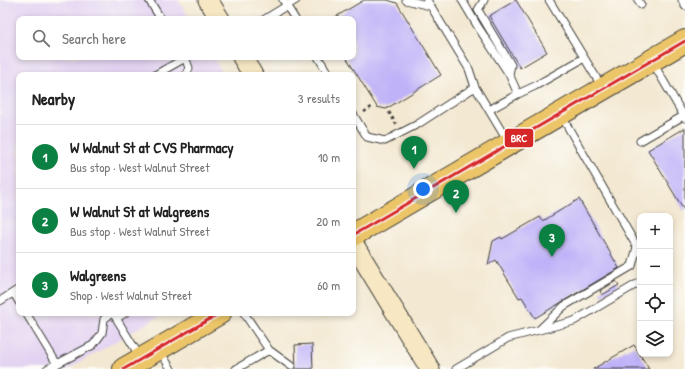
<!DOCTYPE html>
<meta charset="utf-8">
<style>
body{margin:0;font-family:"Patrick Hand",sans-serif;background:#f6f6f6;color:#222}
.controls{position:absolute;right:12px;bottom:12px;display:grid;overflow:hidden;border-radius:8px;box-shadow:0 2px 6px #0003}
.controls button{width:36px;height:36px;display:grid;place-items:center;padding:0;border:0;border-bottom:1px solid #e0e0e0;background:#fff;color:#222;font:20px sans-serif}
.you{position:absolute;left:423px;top:189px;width:14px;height:14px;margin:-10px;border:3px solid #fff;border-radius:50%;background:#1a73e8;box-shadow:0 0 0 6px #1a73e833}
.badge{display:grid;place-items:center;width:26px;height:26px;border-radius:50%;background:#0b8043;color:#fff;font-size:13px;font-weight:700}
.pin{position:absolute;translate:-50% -33px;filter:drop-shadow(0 1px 2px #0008)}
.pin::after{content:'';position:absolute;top:21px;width:14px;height:12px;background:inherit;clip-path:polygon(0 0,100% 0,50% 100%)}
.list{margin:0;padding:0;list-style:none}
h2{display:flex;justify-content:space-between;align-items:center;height:52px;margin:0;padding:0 16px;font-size:17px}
h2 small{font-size:13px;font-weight:400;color:#767676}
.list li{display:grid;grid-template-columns:26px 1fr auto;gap:12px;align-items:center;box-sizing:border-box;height:64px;padding:0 16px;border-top:1px solid #e0e0e0}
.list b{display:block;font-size:15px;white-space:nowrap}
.list p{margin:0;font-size:13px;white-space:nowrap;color:#767676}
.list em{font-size:13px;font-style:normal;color:#767676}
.icon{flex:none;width:22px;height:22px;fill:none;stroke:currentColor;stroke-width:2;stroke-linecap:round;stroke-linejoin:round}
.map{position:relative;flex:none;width:685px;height:369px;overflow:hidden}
.search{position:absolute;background:#fff;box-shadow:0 2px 6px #0003;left:16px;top:16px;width:340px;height:44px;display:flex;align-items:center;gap:10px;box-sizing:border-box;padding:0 14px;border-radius:8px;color:#767676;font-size:15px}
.panel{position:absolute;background:#fff;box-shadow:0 2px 6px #0003;left:16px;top:72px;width:340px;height:244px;border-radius:8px}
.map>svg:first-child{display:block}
.built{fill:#e3d3f2}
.building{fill:#c0b2f8}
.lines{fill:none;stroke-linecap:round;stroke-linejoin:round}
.lane-casing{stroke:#3c3b37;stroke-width:9}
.secondary-casing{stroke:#3c3b37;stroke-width:21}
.primary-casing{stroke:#3c3b37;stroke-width:24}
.path{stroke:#3c3b37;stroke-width:2.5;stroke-dasharray:3 3;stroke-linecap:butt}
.lane{stroke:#fff;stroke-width:7}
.secondary{stroke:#f7e8c3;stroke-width:19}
.primary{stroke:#ecc569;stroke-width:22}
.bus-1-casing{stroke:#fdfcf7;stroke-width:6}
.bus-1{stroke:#d62728;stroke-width:3}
.line-badge{stroke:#fdfcf7;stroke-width:1.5}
.badge-label{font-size:11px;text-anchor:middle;font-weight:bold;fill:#fff}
</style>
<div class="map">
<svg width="685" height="369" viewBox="0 0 685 369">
<rect width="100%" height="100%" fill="#fdfcf7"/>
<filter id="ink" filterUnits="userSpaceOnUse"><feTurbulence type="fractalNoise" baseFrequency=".025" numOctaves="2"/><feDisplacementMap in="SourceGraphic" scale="8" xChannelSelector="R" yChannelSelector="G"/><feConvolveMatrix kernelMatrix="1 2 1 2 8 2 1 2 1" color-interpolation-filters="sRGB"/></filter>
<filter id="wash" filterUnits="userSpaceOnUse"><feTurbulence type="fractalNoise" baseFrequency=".012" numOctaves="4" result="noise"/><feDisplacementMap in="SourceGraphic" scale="16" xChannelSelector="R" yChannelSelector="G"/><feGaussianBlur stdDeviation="0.9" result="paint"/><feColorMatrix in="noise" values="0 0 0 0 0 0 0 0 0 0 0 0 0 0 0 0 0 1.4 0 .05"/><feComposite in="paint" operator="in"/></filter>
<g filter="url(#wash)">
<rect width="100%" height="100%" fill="#f3e8d1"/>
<path class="built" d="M0 0H178L190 19H19V57H213L224 75H19V313H165L68 369H0Z"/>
<g id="blocks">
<path class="building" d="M364 0H387L397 3 441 75 386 109 377 107 346 57H353V19H332Z
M516 0 547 52 520 68 489 16Z
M685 128V212L648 150Z
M579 199 619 268 535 318 522 297 519 298 496 260 488 265 493 241 501 237 502 239 540 217 543 221Z
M616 281 619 285 602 295 600 291Z
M312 344 313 369H296L295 345Z
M634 345 649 369H593Z"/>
</g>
</g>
<g filter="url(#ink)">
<use href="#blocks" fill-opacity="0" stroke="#3c3b37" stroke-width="1"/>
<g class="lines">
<g class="lane-casing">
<path id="lane" d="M149 0 161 19
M283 0 295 19
M406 0 430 6
M462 0 478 27 509 74 518 94 535 86 584 58
M484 0 478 10 511 65 509 74
M549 0 602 87
M638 0 641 5
M682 0 685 6
M265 19 296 0
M185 57 189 68 186 75
M318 57 329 75
M653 63 685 118
M155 75 187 57
M475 87 508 142
M489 110 518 94
M353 114 367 137 385 141 418 124 475 87 469 69 427 0
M561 115 640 252
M640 141 685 115
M14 293 19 302
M0 301 19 289
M26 313 57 364 93 345 102 333 104 319 112 313
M113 313 140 357
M244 313 269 350 291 366
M117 318 125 313
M540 329 564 306 632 266 637 247
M160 351 171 369
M47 369 57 364
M236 369 269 350
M456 369 508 338 574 321 640 282"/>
</g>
<g class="secondary-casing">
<path id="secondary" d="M208 0 220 19
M242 57 253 75
M353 243 430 369"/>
</g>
<g class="primary-casing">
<path id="primary" d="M353 235 685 41
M124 369 220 313"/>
</g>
<path class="path" d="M364 112 373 106
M389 112 396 124"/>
<use href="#lane" class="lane"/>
<use href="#secondary" class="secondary"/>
<use href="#primary" class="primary"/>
<g class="bus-1-casing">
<path id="bus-1" d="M353 235 685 41
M124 369 220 313"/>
</g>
<use href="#bus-1" class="bus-1"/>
</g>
</g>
<rect class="line-badge" x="504" y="128" width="30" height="20" rx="4" fill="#d62728"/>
<g class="badge-label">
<text x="519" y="142">BRC</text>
</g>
</svg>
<div class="controls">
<button>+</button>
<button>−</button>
<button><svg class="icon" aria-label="locate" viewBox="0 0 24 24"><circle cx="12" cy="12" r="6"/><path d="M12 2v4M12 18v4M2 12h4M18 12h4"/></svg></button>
<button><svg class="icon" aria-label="layers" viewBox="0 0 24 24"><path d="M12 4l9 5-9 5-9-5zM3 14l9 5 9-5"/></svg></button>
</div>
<div class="you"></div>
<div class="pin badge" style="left:414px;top:169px">1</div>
<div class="pin badge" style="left:456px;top:213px">2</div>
<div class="pin badge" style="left:552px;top:257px">3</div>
<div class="search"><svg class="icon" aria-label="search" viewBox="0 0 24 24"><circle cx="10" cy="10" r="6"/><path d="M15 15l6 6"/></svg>Search here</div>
<section class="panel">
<h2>Nearby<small>3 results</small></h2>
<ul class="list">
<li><span class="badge">1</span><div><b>W Walnut St at CVS Pharmacy</b><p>Bus stop · West Walnut Street</p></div><em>10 m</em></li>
<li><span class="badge">2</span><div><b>W Walnut St at Walgreens</b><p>Bus stop · West Walnut Street</p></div><em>20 m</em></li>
<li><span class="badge">3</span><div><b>Walgreens</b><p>Shop · West Walnut Street</p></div><em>60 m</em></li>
</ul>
</section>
</div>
